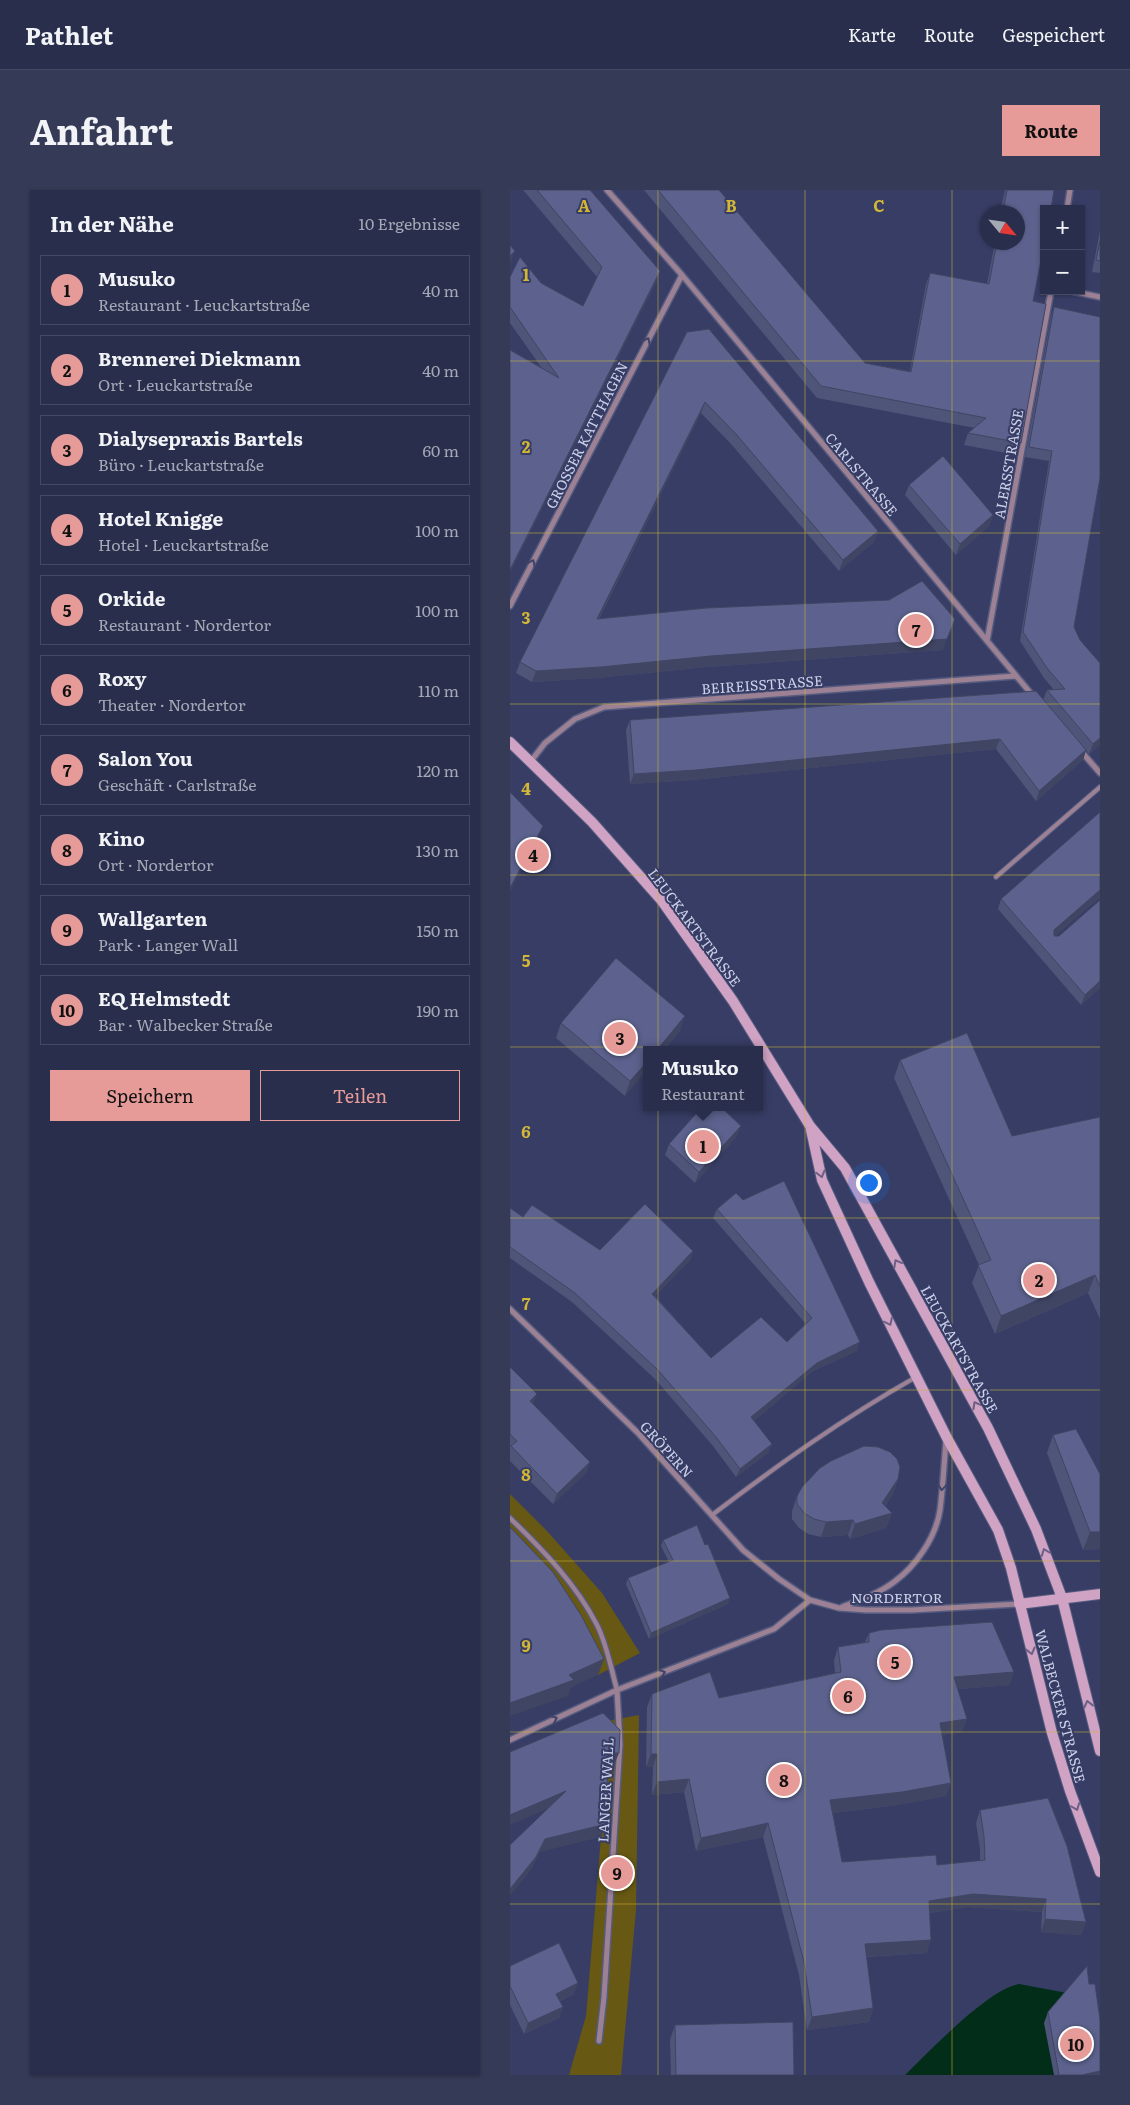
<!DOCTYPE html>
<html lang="de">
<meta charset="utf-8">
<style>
body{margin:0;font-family:Literata,serif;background:#353a56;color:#f1f3f6}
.controls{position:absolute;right:15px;top:15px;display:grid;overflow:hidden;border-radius:0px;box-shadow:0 1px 4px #0004}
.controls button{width:45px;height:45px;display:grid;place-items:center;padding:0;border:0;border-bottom:1px solid #454a64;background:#292e4c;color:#f1f3f6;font:25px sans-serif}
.compass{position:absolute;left:470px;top:15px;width:45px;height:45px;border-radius:50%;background:#292e4c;box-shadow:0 1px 4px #0004;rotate:119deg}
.you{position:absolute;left:358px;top:992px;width:18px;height:18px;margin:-12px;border:4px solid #fff;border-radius:50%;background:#1a73e8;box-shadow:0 0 0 8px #1a73e833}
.badge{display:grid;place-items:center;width:32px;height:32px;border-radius:50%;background:#e69b98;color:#111;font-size:16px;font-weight:700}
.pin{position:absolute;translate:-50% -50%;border:2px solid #fff;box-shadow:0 1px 5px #0006}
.popup{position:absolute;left:133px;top:856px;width:120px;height:65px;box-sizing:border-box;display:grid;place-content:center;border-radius:0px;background:#292e4c;filter:drop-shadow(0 1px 4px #0005);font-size:16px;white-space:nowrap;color:#a5a8b5}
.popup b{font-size:19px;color:#f1f3f6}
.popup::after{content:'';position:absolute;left:50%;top:100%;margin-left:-10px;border:10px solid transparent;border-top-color:#292e4c}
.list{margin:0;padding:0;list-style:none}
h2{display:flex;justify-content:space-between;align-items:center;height:65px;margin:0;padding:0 20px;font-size:21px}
h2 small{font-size:16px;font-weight:400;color:#a5a8b5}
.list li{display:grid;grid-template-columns:32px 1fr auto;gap:15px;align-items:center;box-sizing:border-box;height:70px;margin:0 10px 10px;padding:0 10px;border:1px solid #454a64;border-radius:0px}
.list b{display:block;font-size:19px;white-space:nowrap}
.list p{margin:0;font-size:16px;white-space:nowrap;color:#a5a8b5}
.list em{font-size:16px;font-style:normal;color:#a5a8b5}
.actions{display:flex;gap:10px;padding:15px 20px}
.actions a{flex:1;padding:11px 0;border:1px solid #e69b98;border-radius:0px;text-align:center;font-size:18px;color:#e69b98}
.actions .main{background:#e69b98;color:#111}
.map{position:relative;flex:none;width:590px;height:1885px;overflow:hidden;border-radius:0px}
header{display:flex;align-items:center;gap:30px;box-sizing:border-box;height:70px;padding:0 25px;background:#292e4c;border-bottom:1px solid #454a64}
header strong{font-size:24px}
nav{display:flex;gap:28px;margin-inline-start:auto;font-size:18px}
.intro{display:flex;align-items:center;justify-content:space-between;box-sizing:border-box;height:120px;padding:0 30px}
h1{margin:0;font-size:35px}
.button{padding:12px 22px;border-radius:0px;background:#e69b98;color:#111;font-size:18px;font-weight:700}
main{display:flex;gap:30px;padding:0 30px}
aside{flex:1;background:#292e4c;border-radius:0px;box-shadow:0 1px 4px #0004}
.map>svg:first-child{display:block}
.green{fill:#675813}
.water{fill:#022d18}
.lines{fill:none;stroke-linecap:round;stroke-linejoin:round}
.service-casing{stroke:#555b7f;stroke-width:6}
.pedestrian-casing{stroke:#555b7f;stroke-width:7}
.minor-casing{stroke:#555b7f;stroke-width:8}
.secondary-casing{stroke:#555b7f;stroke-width:12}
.service{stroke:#9c8094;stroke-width:4}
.pedestrian{stroke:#9c8094;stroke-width:4.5}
.minor{stroke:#9c8094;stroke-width:5}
.secondary{stroke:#d0a2c3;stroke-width:10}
.wall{fill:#4f5479}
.shaded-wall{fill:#404563}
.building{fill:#5c628d;stroke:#404563}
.oneway{stroke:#41446a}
.oneway2{stroke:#6d6086}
.grid{fill:none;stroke:#d2b736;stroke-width:1;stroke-opacity:0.55}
.labels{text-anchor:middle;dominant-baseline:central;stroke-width:4;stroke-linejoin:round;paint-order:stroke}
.street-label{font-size:14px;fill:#ccd1e9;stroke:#373d65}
.grid-label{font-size:16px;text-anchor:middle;font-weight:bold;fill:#d2b736;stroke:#373d65;stroke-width:4;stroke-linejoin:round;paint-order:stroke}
</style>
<header>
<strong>Pathlet</strong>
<nav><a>Karte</a><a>Route</a><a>Gespeichert</a></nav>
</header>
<div class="intro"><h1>Anfahrt</h1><a class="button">Route</a></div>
<main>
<aside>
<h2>In der Nähe<small>10 Ergebnisse</small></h2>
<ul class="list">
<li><span class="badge">1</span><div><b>Musuko</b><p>Restaurant · Leuckartstraße</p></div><em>40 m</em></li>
<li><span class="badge">2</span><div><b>Brennerei Diekmann</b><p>Ort · Leuckartstraße</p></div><em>40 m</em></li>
<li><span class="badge">3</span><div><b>Dialysepraxis Bartels</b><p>Büro · Leuckartstraße</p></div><em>60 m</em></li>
<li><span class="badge">4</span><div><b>Hotel Knigge</b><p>Hotel · Leuckartstraße</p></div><em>100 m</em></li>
<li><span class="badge">5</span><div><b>Orkide</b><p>Restaurant · Nordertor</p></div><em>100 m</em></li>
<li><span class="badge">6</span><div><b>Roxy</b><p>Theater · Nordertor</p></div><em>110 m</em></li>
<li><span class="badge">7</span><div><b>Salon You</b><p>Geschäft · Carlstraße</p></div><em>120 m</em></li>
<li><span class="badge">8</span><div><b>Kino</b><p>Ort · Nordertor</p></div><em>130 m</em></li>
<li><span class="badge">9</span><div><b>Wallgarten</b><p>Park · Langer Wall</p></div><em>150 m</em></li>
<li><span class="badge">10</span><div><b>EQ Helmstedt</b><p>Bar · Walbecker Straße</p></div><em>190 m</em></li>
</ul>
<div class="actions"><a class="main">Speichern</a><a>Teilen</a></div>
</aside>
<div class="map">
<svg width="590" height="1885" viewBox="0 0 590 1885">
<rect width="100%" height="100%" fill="#373d65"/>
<path class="green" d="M0 1304 37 1341 92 1403 130 1463 88 1485 0 1358Z
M129 1525 126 1720 111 1885H59L76 1826 91 1647 93 1603 86 1533Z"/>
<path class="water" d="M509 1794 568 1805 586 1885H395C419 1862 478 1799 509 1794Z"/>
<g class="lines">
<g class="service-casing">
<path id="service" d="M486 687 590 597
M202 1325C269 1274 332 1229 406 1187"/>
</g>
<g class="pedestrian-casing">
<path id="pedestrian" d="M0 1328C33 1360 66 1394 87 1435 97 1455 101 1478 107 1500"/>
</g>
<g class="minor-casing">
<path id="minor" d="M97 0 172 85 523 506
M557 19 560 0
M561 101 590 107
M0 416 172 85
M477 451 541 101
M570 560 590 583
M21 571 35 553 65 529 94 517 505 486
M0 1119 129 1244 233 1360 269 1389 300 1410 329 1418 356 1420H402L509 1414
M332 1417C350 1410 368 1404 384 1392 406 1376 426 1347 430 1320 433 1297 434 1274 436 1251
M0 1550 107 1500 264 1439 300 1410
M89 1851 94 1807 110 1554 107 1500"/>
</g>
<g class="secondary-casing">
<path id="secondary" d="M0 552 82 632 152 711 223 811 300 936 335 978 478 1238 526 1339 552 1408 590 1561
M301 940 312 990 359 1092 437 1248 488 1340 501 1378 542 1543 560 1601 590 1682
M509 1414 590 1404"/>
</g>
<use href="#service" class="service"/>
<use href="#pedestrian" class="pedestrian"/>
<use href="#minor" class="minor"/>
<use href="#secondary" class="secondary"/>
</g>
<path class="wall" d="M13 0H80L150 81 146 92 0 382V160L31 177 0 133V87L31 93 73 116 87 87Z
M134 0H209L355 173 400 181 416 94 420 83 477 94 485 52H508V22H490L495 0H544L523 111 511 253 507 265 454 255 458 243 465 238 307 208Z
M590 41V83L582 82Z
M544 117 564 437 590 555 579 564 576 560 573 570 526 611 486 559 183 590 120 594 116 540 120 530 533 510 537 500H544L534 488 510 451 539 271 515 267 541 127Z
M177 142 368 341 364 352 329 381 222 255 191 223 89 429 433 460 197 477 87 488 22 492 6 483 10 472Z
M399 295 483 325 479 336 446 365 395 305Z
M491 709H588L545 746H549L590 710V798L571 815 488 719Z
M51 833 170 841 154 860H137L115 906 46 848Z
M390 870 502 946 590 927V1129L578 1103 485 1144 462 1093 469 1075 384 888Z
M227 946 185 993 155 965 159 954Z
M0 1018 13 1027 90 1060 183 1061 180 1070 145 1106 201 1168 277 1152 296 1134 203 1028 207 1019 347 1161 303 1181 244 1231 262 1254 258 1263 226 1287 203 1256 145 1189 62 1112 0 1068Z
M0 1177 23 1215 80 1272 76 1283 43 1314 0 1271Z
M543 1245 590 1359 573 1360 537 1263Z
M388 1289 383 1304 375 1316 382 1323 376 1338 340 1349 338 1345 311 1347 298 1344 289 1338 282 1329V1321L287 1306Z
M153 1350 195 1355 218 1414 139 1449 116 1394 118 1388 159 1372 151 1356Z
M359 1443 500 1495 448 1499 452 1542 432 1545 441 1593 436 1606 387 1615 323 1623 332 1672 427 1675 470 1671V1659L466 1633 470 1620 576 1732 571 1745 531 1742 532 1722 458 1717 420 1723 417 1763 356 1767 363 1818 359 1832 297 1840 289 1785 253 1647 186 1661 174 1602 142 1605 143 1577H136L137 1517 142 1504 209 1508 325 1483 324 1470 328 1457 355 1452Z
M0 1776 64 1804 50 1811 53 1817 49 1828 14 1844 0 1815Z
M579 1794 590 1885H544L534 1833 538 1822Z
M165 1835 284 1885H161L160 1850Z"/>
<path class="shaded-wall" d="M5 61 1 72 0 73V66Z
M150 81 146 92 0 382V380Z
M195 212 191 223 83 440 87 429Z
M483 325 479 336 446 365 450 354Z
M368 341 364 352 329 381 333 370Z
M445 429 433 460 197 477 87 488 22 492 26 481Z
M590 548V555L579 564 583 554Z
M490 549 486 559 183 590 120 594 124 584Z
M576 560 573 570 526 611 529 601Z
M33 636 28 648 0 702V698Z
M590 700V709H588L541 750 544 740Z
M590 791V798L571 815 575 805Z
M175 826 170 841 154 860H147Z
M137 872V880L115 906 120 891Z
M231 936 227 946 185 993 189 982Z
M183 1061 180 1070 139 1112 142 1104Z
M585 1085 578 1103 485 1144 491 1126Z
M350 1152 347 1161 303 1181 238 1236 241 1227 307 1173Z
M27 1204 23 1214 20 1211Z
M262 1254 258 1263 226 1287 230 1279Z
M80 1272 76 1283 43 1314 47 1304Z
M388 1289 383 1304 367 1327 382 1323 376 1338 340 1349 345 1334 372 1313Z
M343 1330 338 1345 311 1347 316 1332Z
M580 1342H590V1359L573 1360Z
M220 1408 218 1414 139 1449 141 1443Z
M94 1469 88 1485 62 1497 58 1506 0 1526V1513Z
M504 1482 500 1495 440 1500 444 1487Z
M457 1529 452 1542 425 1546 430 1533Z
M98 1563H109L104 1575H94Z
M141 1564H147L143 1577H136Z
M179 1589 174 1602 142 1605 147 1592Z
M441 1593 436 1606 387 1615 316 1624 320 1610Z
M56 1601 51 1613 0 1635V1625Z
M258 1633 253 1647 186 1661 191 1648Z
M96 1634 91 1647 30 1662 21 1680 0 1706V1699L35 1649Z
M463 1704 536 1709 532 1722 458 1717 414 1724 419 1711Z
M535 1729 576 1732 571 1745 531 1742Z
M421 1750 417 1763 350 1767 355 1754Z
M68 1793 64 1804 43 1814 46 1804Z
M53 1817 49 1828 14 1844 18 1833Z
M363 1818 359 1832 297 1840 302 1827Z
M590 1881V1885H572Z"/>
<path class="building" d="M27 0H80L150 81 0 380V160L49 188 0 117V87L10 67 31 93 73 116 92 77Z
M148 0H209L355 173 401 182 420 83 479 94 487 52H508V22H493L497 0H544L541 19H534V55L523 111 536 114 511 253 458 243 476 228 311 196Z
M590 51V71L586 70Z
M0 55 5 61 0 66Z
M544 117 590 127V288L564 437 570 450 590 473V548L583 554 537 500 555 499 537 478 513 442 542 261 519 257Z
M199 139 368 341 333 370 226 244 195 212 87 429 197 418 379 410 412 391 445 429 437 449 201 466 91 477 26 481 10 472 177 142Z
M433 266 483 325 450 354 399 295Z
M526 501 576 560 529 601 490 549 186 580 124 584 120 530Z
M0 602 33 636 0 698Z
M590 622V700L544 740V746H549L590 710V791L575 805 491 709Z
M106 768 175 826 147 860H137V872L120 891 51 833Z
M457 843 502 946 590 927V1097L585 1085 491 1126 468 1075 481 1070 390 870Z
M192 917H211L231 936 189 982 159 954Z
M274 991 350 1152 307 1173 241 1227 262 1254 230 1279 206 1247 148 1180 65 1103 0 1057V1018L13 1027 22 1015 90 1060 135 1014 183 1061 142 1104 201 1168 251 1127 277 1152 302 1128 207 1019 226 1003 233 1010Z
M0 1177 27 1204 20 1211 80 1272 47 1304 1 1256 7 1251 0 1244Z
M566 1239 590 1284V1342H580L543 1245Z
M354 1256 368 1257 380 1262 387 1269 390 1277 388 1289 372 1313 382 1323 345 1334 343 1330 316 1332 304 1329 294 1323 287 1314V1306L292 1297 310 1278 321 1271Z
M187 1335 195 1355 198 1354 220 1408 141 1443 118 1388 163 1370 153 1350Z
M0 1337 43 1382 71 1425 94 1469 59 1485 64 1490 0 1513Z
M482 1432 504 1482 444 1487 457 1529 430 1533 441 1593 392 1602 320 1610 332 1672 426 1665 427 1675 475 1670 474 1646 470 1620 538 1608 557 1656 576 1732 535 1729 536 1709 463 1704 419 1711 421 1750 355 1754 363 1818 302 1827 294 1772 258 1633 191 1648 179 1589 147 1592V1564H141L142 1504 200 1482 209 1508 331 1482 328 1457 359 1452V1443L371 1440Z
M93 1523 110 1540 109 1563H98L96 1634 35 1649 26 1667 0 1699V1655L56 1601 0 1625V1562Z
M49 1753 68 1793 46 1804 53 1817 18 1833 0 1796V1776Z
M577 1776 579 1794H585L590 1830V1881L572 1885H549L538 1822Z
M283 1832 284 1885H166L165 1835Z"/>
<defs><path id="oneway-chevron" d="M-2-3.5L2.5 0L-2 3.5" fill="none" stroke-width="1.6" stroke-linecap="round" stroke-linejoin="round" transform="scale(1.25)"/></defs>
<g class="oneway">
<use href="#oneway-chevron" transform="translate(137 151) rotate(-63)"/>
<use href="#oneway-chevron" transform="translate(22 373) rotate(-63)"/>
<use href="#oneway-chevron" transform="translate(432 1297) rotate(95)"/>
<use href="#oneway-chevron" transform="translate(152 1483) rotate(-21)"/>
<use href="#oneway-chevron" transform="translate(44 1529) rotate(-25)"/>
</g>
<g class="oneway2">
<use href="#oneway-chevron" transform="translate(311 984) rotate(75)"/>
<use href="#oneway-chevron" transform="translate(387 1073) rotate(-119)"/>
<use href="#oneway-chevron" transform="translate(379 1132) rotate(64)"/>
<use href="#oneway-chevron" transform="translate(466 1215) rotate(-119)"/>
<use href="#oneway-chevron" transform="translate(535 1362) rotate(-111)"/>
<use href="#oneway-chevron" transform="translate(521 1461) rotate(76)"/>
<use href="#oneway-chevron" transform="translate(578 1514) rotate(-104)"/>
<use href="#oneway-chevron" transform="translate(566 1617) rotate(69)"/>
</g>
<path class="grid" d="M148 0V1885M295 0V1885M442 0V1885M0 171H590M0 343H590M0 514H590M0 685H590M0 857H590M0 1028H590M0 1200H590M0 1371H590M0 1542H590M0 1714H590"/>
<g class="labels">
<g class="street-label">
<text transform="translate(76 245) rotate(-63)">GROSSER KATTHAGEN</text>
<text transform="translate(498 274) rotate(-80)">ALERSSTRASSE</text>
<text transform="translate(352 284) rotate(50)">CARLSTRASSE</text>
<text transform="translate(252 494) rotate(-4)">BEIREISSTRASSE</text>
<text transform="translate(185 737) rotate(53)">LEUCKARTSTRASSE</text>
<text transform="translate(450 1159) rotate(61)">LEUCKARTSTRASSE</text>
<text transform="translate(157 1259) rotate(48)">GRÖPERN</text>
<text x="387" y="1407">NORDERTOR</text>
<text transform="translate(551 1516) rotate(75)">WALBECKER STRASSE</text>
<text transform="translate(95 1600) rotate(-87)">LANGER WALL</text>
</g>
</g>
<g class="grid-label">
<text x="74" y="22">A</text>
<text x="221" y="22">B</text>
<text x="369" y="22">C</text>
<text x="16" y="91">1</text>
<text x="16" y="263">2</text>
<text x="16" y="434">3</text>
<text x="16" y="605">4</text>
<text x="16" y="777">5</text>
<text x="16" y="948">6</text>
<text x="16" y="1120">7</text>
<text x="16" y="1291">8</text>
<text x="16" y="1462">9</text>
</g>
</svg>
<div class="controls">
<button>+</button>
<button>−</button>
</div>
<svg class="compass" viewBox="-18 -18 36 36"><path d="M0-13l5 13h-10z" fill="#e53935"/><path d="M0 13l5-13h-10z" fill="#a5a8b5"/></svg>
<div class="you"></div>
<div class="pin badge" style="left:193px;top:956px">1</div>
<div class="popup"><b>Musuko</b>Restaurant</div>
<div class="pin badge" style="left:529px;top:1090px">2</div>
<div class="pin badge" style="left:110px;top:848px">3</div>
<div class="pin badge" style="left:23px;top:665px">4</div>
<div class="pin badge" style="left:385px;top:1472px">5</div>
<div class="pin badge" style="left:338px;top:1506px">6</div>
<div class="pin badge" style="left:406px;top:440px">7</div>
<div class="pin badge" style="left:274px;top:1590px">8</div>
<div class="pin badge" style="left:107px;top:1683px">9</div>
<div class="pin badge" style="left:566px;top:1854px">10</div>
</div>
</main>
